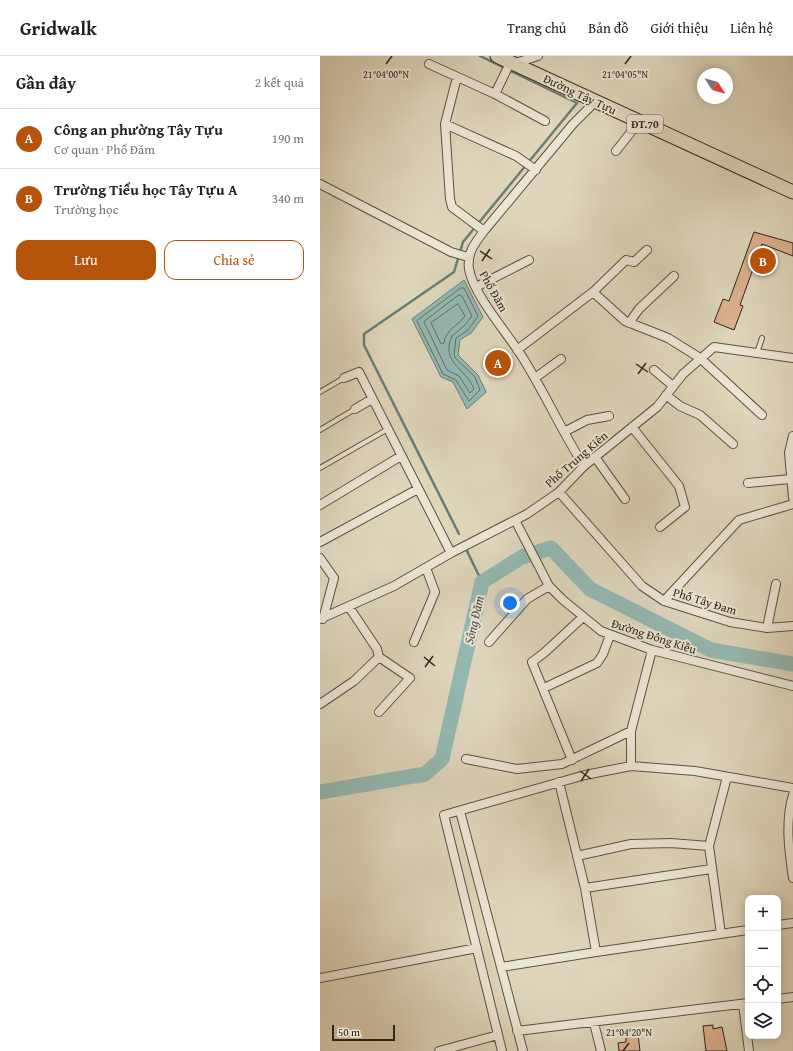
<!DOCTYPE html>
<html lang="vi">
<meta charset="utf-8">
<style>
body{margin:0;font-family:"Gentium Book Plus",serif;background:#f6f6f6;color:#202124}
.controls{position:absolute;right:12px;bottom:12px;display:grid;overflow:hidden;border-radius:8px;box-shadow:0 2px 10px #0003}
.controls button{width:36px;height:36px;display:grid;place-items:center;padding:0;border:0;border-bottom:1px solid #e0e0e0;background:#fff;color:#202124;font:20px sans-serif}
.compass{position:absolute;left:377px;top:12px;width:36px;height:36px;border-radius:50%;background:#fff;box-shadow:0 2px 10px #0003;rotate:126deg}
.scale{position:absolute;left:12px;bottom:10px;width:63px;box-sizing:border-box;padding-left:4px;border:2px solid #2f2518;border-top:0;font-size:11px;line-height:14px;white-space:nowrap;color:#2f2518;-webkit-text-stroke:3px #eae4d3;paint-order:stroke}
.you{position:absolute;left:190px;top:547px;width:14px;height:14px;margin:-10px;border:3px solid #fff;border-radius:50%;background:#1a73e8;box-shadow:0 0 0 6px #1a73e833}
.badge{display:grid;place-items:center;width:26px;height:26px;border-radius:50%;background:#b45309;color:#fff;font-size:13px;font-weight:700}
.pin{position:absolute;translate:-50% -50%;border:2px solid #fff;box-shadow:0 1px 4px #0006}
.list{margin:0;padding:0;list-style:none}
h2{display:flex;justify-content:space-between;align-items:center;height:52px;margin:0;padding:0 16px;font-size:17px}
h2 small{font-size:13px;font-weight:400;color:#757577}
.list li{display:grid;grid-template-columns:26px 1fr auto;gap:12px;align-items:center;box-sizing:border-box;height:60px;padding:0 16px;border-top:1px solid #e0e0e0}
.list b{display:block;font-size:15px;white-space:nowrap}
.list p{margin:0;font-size:13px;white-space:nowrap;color:#757577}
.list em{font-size:13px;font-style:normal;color:#757577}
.actions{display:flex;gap:8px;padding:12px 16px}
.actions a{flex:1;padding:9px 0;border:1px solid #b45309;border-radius:12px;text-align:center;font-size:14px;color:#b45309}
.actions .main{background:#b45309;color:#fff}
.icon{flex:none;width:22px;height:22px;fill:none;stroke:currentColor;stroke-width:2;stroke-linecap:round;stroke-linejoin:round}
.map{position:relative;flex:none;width:473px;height:995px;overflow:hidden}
header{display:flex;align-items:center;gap:24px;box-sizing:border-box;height:56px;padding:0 20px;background:#fff;border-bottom:1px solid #e0e0e0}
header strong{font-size:19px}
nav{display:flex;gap:22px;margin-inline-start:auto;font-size:14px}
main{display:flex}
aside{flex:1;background:#fff}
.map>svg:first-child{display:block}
.water{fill:#93b8b1;stroke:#6b7d74}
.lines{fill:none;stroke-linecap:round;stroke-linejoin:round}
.shore{stroke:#616e64;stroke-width:1}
.stream{stroke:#6b7d74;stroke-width:2.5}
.river{stroke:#93b8b1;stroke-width:15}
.building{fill:#ddb08f;stroke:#2f2518}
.service-casing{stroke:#5b5141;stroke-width:6}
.minor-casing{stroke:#5b5141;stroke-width:10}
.primary-casing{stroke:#2f2518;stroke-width:15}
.service{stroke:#eae4d3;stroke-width:4}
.minor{stroke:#eae4d3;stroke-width:8}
.primary{stroke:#ded5bb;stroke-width:13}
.ticks{fill:none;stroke:#2f2518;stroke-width:1.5}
.labels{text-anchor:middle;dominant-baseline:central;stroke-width:4;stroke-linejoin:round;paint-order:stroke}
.shield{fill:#eae4d3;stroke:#675e50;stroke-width:1}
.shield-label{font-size:11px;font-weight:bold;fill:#2f2518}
.street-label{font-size:12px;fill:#2f2518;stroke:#eae4d3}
.water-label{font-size:13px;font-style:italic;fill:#484a3e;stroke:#eae4d3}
.ticks-label{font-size:10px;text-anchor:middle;fill:#2f2518;stroke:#eae4d3;stroke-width:4;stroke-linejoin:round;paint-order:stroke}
</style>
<header>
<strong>Gridwalk</strong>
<nav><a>Trang chủ</a><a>Bản đồ</a><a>Giới thiệu</a><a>Liên hệ</a></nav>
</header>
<main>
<aside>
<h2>Gần đây<small>2 kết quả</small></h2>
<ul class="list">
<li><span class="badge">A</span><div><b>Công an phường Tây Tựu</b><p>Cơ quan · Phố Đăm</p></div><em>190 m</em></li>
<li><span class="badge">B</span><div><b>Trường Tiểu học Tây Tựu A</b><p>Trường học</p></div><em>340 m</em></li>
</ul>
<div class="actions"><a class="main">Lưu</a><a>Chia sẻ</a></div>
</aside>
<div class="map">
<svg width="473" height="995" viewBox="0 0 473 995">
<rect width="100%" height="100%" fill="#ded5bb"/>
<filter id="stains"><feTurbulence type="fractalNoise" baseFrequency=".005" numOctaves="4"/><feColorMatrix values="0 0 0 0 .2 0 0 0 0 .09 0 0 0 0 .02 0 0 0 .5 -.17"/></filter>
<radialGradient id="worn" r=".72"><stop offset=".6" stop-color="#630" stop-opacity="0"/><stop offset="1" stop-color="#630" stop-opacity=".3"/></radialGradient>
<path class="water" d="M144 224 163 261 151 277 140 284 138 299 158 319 166 336 147 353 133 326 121 321 92 263Z"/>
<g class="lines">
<path class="shore" d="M141 232H144L158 260 148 274 136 282 134 298 135 302 155 321 160 334 149 345 136 324 123 318 97 265Z
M139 239 142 240 152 260 144 270 132 280C120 307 146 312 154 333L150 337 139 320 127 314 104 266Z
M138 248 145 260C137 271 126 273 124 287L121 288 111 267Z"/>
<path class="stream" d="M139 478 44 289V278L134 216 143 186 257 47 160 0
M147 495 162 526"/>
<path class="river" d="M0 736 105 718 122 703 162 526 202 501 231 492 270 533 391 594 473 608"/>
</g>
<path class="building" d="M434 176 473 187V200L442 188 420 249 423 250 414 274 394 266 403 243 409 245Z
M393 969V973L402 971 407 995H386L383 970Z
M318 978 320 995H299L298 987 306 986V980Z"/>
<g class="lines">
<g class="service-casing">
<path id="service" d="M437 297 442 282
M0 336 24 322
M0 374 35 353
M0 412 68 373"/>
</g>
<g class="minor-casing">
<path id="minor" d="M218 0 189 9 175 38 225 65
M109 8 175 38
M137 21 125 68 130 143 132 151 164 175
M125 68 196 100 216 114
M296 95 319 66
M0 128 131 196 148 201
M156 231 209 204
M273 236 305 265 348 282 380 302 442 359
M309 267 319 253 354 220
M197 294 273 236 306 204 314 206 327 194
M334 314 353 330
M24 322 39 316 131 497
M215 322 241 303
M346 339 360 350 380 359 413 388
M35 353 52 343
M312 371 359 430 365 451 340 471
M244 376 267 364 289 360
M473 380 469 397 473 442
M275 401 305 443
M264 410C241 374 224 335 201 299 187 277 153 238 149 213 147 197 154 188 164 175L253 68 275 46
M428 427 470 423
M239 436 322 530 344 545 410 566 447 572 473 570
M0 449 81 400
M195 464 229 530 243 544 281 575 332 594 473 630
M0 486 98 433
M0 502 14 522 3 563
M344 545 419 464 473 448
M29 551 57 593 59 601 90 622 59 656
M0 563 74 530 131 497 207 458 239 436 264 410 337 351 363 318 394 291 473 302
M447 572 456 528
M94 586 115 536 106 512
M169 586 207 543 229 530
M224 632 277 607 283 598 290 579
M0 648 34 625 59 601
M146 703 197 713 242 708 311 675
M252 704 212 606 224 597 263 561
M311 710V675L332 594
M473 739C465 765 469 795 473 822
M140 755 203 995
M257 800 311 788 351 787 389 790
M265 832 391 813
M458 869 473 867
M401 878 389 790 407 721
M276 896 428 874
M181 911 276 896 265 832 239 726
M0 922 157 892
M458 943 473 941
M423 948 429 995
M274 967 281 995
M197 975 428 947
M119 995 178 979
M182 995 124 759 265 719 311 710 375 715 473 732"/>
</g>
<g class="primary-casing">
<path id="primary" d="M177 0 473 136"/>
</g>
<use href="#service" class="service"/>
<use href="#minor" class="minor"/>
<use href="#primary" class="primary"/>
</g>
<path class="ticks" d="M66 8 72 0M305 8 311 0M160 195 172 203M162 205 170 193M316 308 328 316M318 318 326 307M104 601 115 610M105 611 113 600M260 715 271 723M261 725 269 713M303 995 309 987"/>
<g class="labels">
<rect class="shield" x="307" y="59" width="36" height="18" rx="3"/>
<g class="shield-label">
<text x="325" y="68">ĐT.70</text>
</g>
<g class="street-label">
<text transform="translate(260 38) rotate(25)">Đường Tây Tựu</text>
<text transform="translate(174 235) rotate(61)">Phố Đăm</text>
<text transform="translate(256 403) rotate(-41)">Phố Trung Kiên</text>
<text transform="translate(385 545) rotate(17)">Phố Tây Đam</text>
<text transform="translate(334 580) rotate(18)">Đường Đông Kiều</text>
</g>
<g class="water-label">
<text transform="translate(154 564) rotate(-77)">Sông Đăm</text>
</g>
</g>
<g class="ticks-label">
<text x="305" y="22">21°04'05"N</text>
<text x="66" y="22">21°04'00"N</text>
<text x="309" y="980">21°04'20"N</text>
</g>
<rect width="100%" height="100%" filter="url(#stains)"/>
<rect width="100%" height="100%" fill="url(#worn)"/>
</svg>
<div class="controls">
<button>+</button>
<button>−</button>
<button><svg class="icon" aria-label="locate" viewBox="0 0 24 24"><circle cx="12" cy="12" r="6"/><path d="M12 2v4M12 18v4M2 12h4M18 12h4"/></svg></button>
<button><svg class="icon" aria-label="layers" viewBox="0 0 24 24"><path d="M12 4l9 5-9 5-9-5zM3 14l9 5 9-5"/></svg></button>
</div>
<svg class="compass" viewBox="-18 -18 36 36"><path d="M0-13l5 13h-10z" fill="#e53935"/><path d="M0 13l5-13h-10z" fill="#757577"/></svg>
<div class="scale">50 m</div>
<div class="you"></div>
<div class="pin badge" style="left:178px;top:307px">A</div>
<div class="pin badge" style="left:443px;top:205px">B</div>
</div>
</main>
